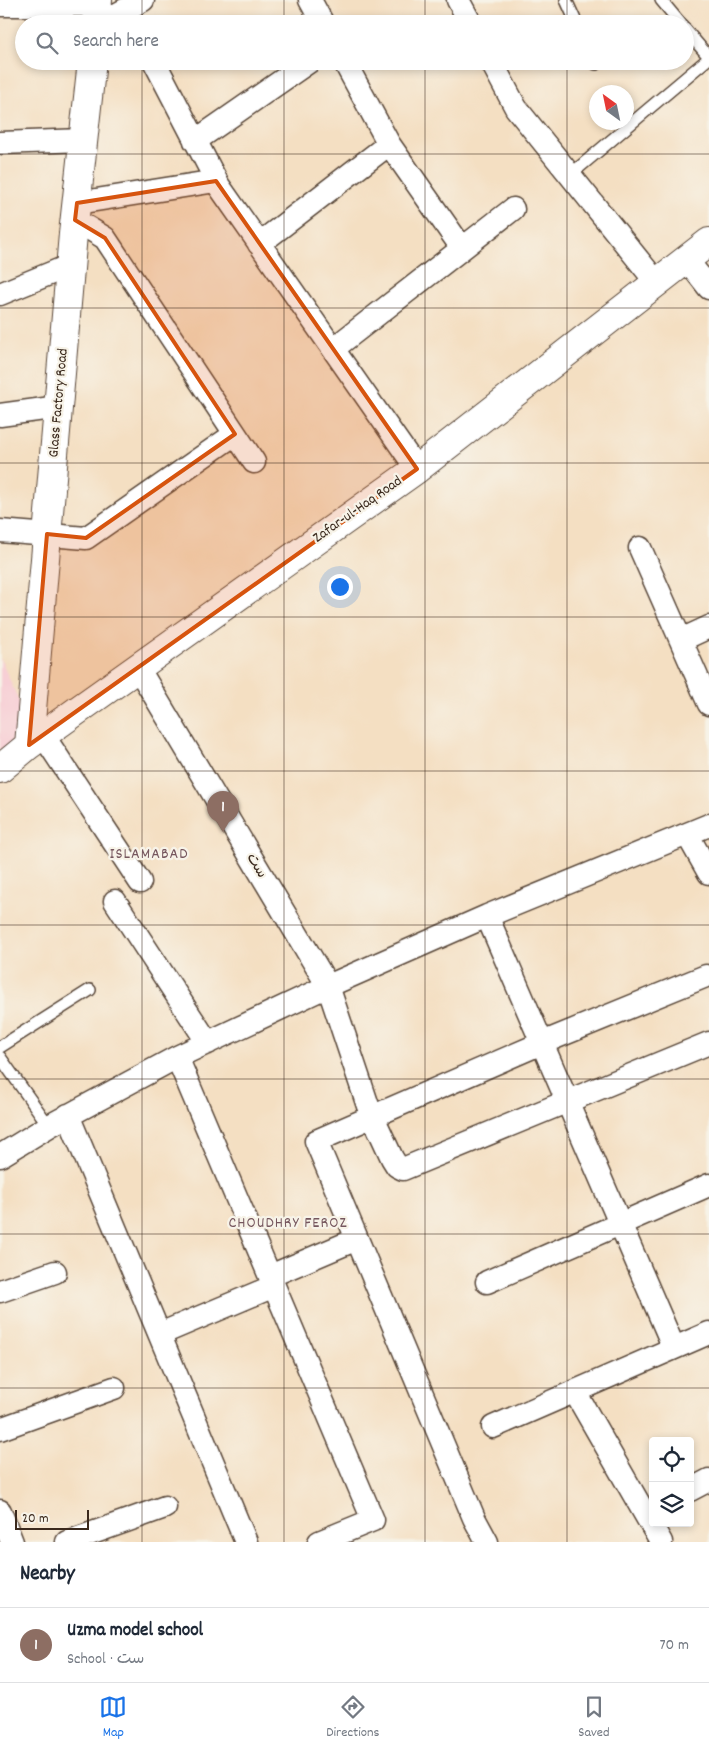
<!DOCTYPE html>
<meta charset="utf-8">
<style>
body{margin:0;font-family:Dekko,"Playpen Sans Arabic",sans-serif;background:#f6f6f7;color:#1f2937}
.controls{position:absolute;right:15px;bottom:15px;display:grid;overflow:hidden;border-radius:5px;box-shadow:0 2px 8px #0003}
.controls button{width:45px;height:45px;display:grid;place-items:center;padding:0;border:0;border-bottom:1px solid #e0e1e3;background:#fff;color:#1f2937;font:25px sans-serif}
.compass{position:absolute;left:589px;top:85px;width:45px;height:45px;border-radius:50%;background:#fff;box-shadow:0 2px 8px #0003;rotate:327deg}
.scale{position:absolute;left:15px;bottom:12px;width:74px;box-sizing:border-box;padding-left:5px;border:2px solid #3b2a1e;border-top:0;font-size:14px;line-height:18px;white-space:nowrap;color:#3b2a1e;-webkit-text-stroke:4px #f7f3e8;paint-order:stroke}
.you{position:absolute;left:339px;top:586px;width:18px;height:18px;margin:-12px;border:4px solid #fff;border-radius:50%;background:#1a73e8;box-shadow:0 0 0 8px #1a73e833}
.badge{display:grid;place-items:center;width:32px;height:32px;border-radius:50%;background:#1a73e8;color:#fff;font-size:16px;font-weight:700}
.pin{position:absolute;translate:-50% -41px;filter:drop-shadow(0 1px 2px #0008)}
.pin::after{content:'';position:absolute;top:26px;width:18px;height:15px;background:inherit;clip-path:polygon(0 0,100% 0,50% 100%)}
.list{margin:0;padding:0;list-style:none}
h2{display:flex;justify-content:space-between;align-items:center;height:65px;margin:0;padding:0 20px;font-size:21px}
h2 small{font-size:16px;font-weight:400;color:#747a83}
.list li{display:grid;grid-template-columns:32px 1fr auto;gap:15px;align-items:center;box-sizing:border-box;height:75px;padding:0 20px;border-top:1px solid #e0e1e3}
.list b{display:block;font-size:19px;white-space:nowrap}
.list p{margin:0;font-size:16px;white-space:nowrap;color:#747a83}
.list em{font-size:16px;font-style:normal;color:#747a83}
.icon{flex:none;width:28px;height:28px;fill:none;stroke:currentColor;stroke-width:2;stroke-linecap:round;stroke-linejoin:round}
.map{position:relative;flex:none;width:709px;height:1542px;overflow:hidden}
.search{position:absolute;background:#fff;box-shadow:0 2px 8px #0003;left:15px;right:15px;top:15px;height:55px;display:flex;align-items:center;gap:12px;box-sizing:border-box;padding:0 18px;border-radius:28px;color:#747a83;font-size:19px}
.sheet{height:140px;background:#fff}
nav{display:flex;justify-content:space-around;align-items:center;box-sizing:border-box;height:70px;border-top:1px solid #e0e1e3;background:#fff;font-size:14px;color:#747a83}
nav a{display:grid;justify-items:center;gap:2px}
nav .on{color:#1a73e8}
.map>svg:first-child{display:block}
.built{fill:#f7cfd5}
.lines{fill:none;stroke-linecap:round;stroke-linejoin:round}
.service-casing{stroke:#574537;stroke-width:14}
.minor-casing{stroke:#574537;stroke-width:25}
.tertiary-casing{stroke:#574537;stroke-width:30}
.service{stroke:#fff;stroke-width:11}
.minor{stroke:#fff;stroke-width:22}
.tertiary{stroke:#fff;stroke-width:28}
.marked{fill:#d7540e;fill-opacity:0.2;stroke:#d7540e;stroke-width:4;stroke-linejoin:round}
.grid{fill:none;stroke:#3b2a1e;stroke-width:1;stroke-opacity:0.55}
.labels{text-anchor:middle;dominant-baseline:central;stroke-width:4.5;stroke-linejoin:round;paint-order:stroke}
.street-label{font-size:15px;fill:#3b2a1e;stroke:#f7f3e8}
.neighbourhood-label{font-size:16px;letter-spacing:1px;fill:#76575e;stroke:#f7f3e8}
</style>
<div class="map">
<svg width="709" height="1542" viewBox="0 0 709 1542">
<rect width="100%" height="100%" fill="#f7f3e8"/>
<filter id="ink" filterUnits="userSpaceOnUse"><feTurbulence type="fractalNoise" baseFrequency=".02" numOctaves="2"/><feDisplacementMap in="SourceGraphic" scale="10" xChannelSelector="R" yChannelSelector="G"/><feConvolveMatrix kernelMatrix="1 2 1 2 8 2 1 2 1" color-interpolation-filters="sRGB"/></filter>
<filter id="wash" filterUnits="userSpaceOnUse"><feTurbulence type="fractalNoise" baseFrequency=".0096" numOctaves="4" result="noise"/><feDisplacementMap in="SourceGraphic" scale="20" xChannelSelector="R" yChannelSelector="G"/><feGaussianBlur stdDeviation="1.12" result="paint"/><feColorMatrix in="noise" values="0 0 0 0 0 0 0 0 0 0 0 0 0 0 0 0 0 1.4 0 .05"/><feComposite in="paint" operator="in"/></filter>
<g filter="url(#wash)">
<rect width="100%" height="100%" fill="#f4dfc2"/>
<path class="built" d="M0 658 31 728 0 756Z"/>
</g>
<g filter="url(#ink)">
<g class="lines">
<g class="service-casing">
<path id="service" d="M566 0 577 24
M661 0 681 24
M685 29 709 57
M594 61 596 64
M570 175 709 58
M0 1047 90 990
M0 1057 49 1126"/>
</g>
<g class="minor-casing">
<path id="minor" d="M310 0 323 24
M458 0 471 24
M0 5H98
M99 24 143 0
M154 61 219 186 417 469
M344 61 389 144 462 248
M491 61 516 108 657 283
M195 141 310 61
M0 143 84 140
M77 203 216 181
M75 220 105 238 254 462
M259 244 389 144
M687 260 709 288
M0 294 71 265
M333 349 513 209
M0 415 59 407
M0 531 86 538 235 434
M640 548 709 704
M681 640 709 627
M138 668 328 986 368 1106 392 1158 397 1166 403 1169 709 1043
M43 735 140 882
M687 834 709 873
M115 901 208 1043
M487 916 674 1348
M177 1057 373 1520 319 1542
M68 1115 246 1542
M0 1156 49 1126 177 1057 328 986 487 916 709 825
M270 1276 357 1239
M487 1282 709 1185
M0 1291 55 1272
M160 1334 274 1286
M575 1392 661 1542
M493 1427 709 1333
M0 1429 114 1388
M690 1490 709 1480
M0 1511 12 1542
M67 1542 165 1507
M487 1542 474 1518 316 1141 542 1043 706 976"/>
</g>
<g class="tertiary-casing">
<path id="tertiary" d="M96 24 98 0
M29 745 73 234 92 61
M0 769 29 745 417 469 709 242"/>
</g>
<use href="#service" class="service"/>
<use href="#minor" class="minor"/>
<use href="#tertiary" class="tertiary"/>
</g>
</g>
<path class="marked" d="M216 181 417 469 29 745 47 534 86 538 235 434 105 238 75 220 77 203Z"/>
<path class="grid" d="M142 0V24M284 0V24M425 0V24M567 0V24M142 61V1542M284 61V1542M425 61V1542M567 61V1542M0 154H709M0 308H709M0 463H709M0 617H709M0 771H709M0 925H709M0 1079H709M0 1234H709M0 1388H709"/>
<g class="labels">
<g class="street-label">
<text transform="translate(59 403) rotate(-85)">Glass Factory Road</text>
<text transform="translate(358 510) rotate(-35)">Zafar-ul-Haq Road</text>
<text transform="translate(256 866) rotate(59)">ست</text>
</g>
<g class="neighbourhood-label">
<text x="149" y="854">ISLAMABAD</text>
<text x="288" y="1223">CHOUDHRY FEROZ</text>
</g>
</g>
</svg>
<div class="controls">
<button><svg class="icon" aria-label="locate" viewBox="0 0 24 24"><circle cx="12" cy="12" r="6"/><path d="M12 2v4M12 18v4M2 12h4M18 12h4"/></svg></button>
<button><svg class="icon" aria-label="layers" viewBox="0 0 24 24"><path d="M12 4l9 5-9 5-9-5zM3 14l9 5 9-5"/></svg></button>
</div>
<svg class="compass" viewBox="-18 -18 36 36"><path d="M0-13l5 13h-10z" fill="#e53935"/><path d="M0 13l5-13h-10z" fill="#747a83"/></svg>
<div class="scale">20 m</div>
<div class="you"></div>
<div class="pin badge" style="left:223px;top:832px;background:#8d6e63">1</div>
<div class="search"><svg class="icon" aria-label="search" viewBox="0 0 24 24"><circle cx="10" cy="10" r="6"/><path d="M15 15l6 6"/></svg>Search here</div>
</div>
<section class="sheet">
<h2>Nearby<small></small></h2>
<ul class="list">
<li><span class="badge" style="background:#8d6e63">1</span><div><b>Uzma model school</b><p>School · ست</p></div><em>70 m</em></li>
</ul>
</section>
<nav>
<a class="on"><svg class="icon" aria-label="map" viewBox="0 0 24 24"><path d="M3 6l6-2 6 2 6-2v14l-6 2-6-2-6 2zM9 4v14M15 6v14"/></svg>Map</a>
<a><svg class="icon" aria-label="directions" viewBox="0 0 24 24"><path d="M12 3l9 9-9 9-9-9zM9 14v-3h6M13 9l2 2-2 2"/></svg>Directions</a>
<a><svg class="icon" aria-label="saved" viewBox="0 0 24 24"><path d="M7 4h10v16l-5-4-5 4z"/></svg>Saved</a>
</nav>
